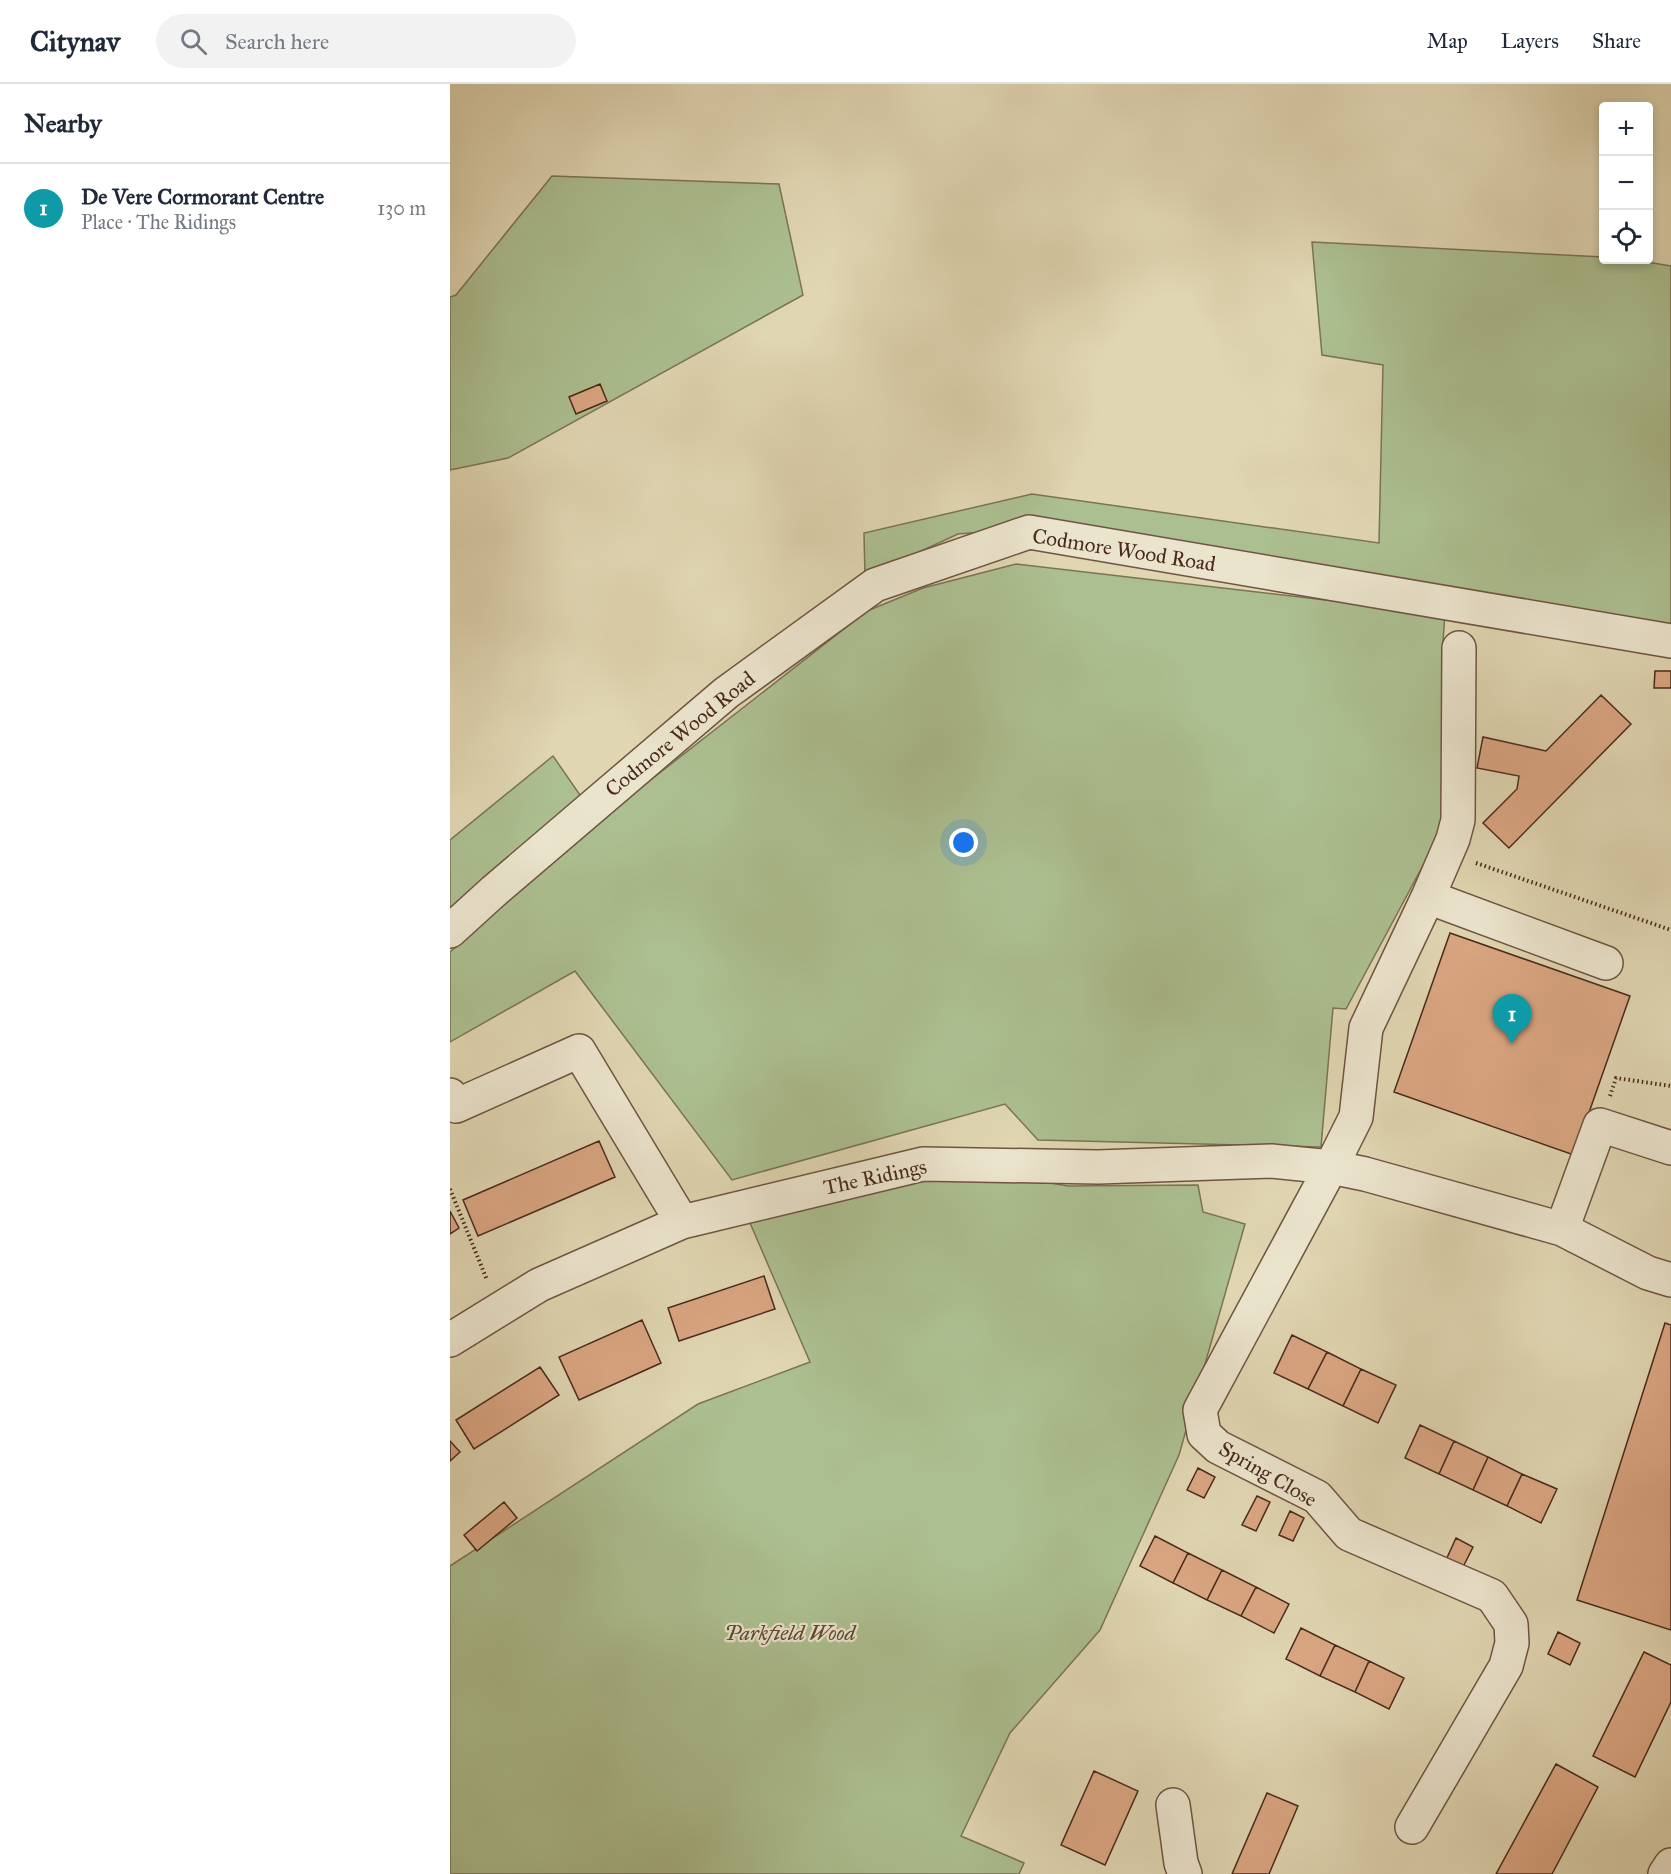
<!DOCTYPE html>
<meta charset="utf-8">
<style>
body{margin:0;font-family:"IM FELL Great Primer",serif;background:#f2f2f3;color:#1f2937}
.controls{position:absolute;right:18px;top:18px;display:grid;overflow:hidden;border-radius:6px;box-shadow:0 3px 9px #0003}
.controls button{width:54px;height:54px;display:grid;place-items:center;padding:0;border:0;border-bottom:2px solid #e0e1e3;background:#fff;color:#1f2937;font:30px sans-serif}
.you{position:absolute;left:514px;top:759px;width:21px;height:21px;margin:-15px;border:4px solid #fff;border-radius:50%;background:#1a73e8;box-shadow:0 0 0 9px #1a73e833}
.badge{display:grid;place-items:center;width:39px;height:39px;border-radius:50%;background:#8f2418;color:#fff;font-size:20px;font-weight:700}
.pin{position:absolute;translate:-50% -50px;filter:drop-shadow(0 2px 3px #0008)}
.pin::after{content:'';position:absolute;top:32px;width:21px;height:18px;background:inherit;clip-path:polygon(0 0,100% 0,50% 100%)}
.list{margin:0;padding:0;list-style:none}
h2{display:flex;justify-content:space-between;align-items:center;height:78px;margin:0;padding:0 24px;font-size:26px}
h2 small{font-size:20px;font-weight:400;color:#747a83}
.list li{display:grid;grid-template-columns:39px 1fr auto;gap:18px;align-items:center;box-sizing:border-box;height:90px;padding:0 24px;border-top:2px solid #e0e1e3}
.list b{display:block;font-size:22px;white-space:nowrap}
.list p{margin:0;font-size:20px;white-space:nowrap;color:#747a83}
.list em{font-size:20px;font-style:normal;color:#747a83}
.icon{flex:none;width:33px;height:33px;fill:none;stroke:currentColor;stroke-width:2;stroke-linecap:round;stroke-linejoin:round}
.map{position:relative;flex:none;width:1221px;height:1790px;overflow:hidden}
header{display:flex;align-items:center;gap:36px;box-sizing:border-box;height:84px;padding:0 30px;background:#fff;border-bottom:2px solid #e0e1e3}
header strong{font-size:28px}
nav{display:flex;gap:33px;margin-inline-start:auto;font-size:21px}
.search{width:420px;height:54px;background:#f2f2f3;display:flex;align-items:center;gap:15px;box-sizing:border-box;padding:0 21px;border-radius:33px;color:#747a83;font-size:22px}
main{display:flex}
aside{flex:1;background:#fff}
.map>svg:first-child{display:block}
.green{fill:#acbf90;stroke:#7a7456;stroke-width:1.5}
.building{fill:#daa682;stroke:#49291b;stroke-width:1.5}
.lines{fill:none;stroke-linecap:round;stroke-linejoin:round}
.minor-casing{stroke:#6f5441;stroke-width:36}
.path{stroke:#49291b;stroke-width:4;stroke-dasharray:1.5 3;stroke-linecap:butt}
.minor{stroke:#ebe4cd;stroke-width:33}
.labels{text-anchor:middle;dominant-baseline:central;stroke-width:4.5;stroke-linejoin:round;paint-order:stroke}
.street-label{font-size:21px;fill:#49291b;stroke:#ebe4cd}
.park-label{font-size:21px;font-style:italic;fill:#5d4732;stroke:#ebe4cd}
</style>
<header>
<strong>Citynav</strong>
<div class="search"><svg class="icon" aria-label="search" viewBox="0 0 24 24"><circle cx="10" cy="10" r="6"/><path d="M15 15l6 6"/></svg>Search here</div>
<nav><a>Map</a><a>Layers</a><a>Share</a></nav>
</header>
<main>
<aside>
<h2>Nearby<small></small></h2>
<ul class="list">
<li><span class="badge" style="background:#0f9aa8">1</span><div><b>De Vere Cormorant Centre</b><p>Place · The Ridings</p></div><em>130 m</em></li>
</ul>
</aside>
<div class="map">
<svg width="1221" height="1790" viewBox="0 0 1221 1790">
<rect width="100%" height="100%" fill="#e0d6b2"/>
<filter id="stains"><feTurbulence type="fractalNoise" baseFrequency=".00333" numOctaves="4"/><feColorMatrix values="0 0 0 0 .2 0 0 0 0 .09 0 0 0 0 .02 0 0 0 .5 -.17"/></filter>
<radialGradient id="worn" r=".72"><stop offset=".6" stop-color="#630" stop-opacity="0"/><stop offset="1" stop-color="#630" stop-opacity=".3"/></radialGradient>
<path class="green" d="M102 92 329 100 353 211 58 374 0 386V213L6 211Z
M862 158 1153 173 1154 176H1185L1221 182V540L996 505 631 440 508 450 415 493 414 449 582 410 929 459 933 281 872 271Z
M566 480 995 530 992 571 993 744 896 925 883 924 871 1063 588 1056 555 1020 282 1096 125 887 0 958V868L148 737 417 527 473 504Z
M103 672 132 714 0 834V756Z
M467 1090 566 1093 618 1102 748 1101 753 1128 795 1140 729 1371 650 1546 560 1649 511 1752 574 1779 569 1790H0V1482L248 1320 360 1278 297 1132Z"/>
<path class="building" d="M150 300 157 317 126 330 119 313Z
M1205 587H1221V604H1204Z
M1151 611 1181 640 1059 764 1033 739 1067 705 1069 692 1027 684 1033 653 1096 667Z
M1000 849 1180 912 1124 1071 944 1008Z
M149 1057 165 1093 28 1152 13 1116Z
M0 1127 9 1144 0 1150Z
M314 1192 325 1225 229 1257 218 1224Z
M192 1236 211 1279 129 1316 109 1273Z
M1215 1239 1221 1241V1546L1127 1516Z
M842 1251 877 1268 858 1305 824 1289Z
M877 1268 911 1285 893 1322 858 1305Z
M90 1283 109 1311 24 1365 6 1336Z
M911 1285 946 1301 928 1339 893 1322Z
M970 1341 1004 1357 989 1390 955 1374Z
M0 1357 10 1368 0 1377Z
M1004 1357 1038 1373 1023 1406 989 1390Z
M1038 1373 1072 1390 1057 1422 1023 1406Z
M748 1384 765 1393 754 1414 737 1406Z
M1072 1390 1107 1405 1091 1439 1057 1422Z
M807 1412 820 1418 806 1447 792 1441Z
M54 1418 67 1434 27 1467 14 1451Z
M840 1427 854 1434 843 1457 829 1451Z
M705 1452 738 1469 723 1499 690 1482Z
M1006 1454 1023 1463 1012 1485 996 1476Z
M738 1469 772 1486 757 1516 723 1499Z
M772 1486 806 1503 791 1532 757 1516Z
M806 1503 839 1520 824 1549 791 1532Z
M851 1544 885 1561 870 1592 836 1575Z
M1108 1548 1130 1559 1120 1581 1098 1570Z
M885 1561 919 1577 905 1608 870 1592Z
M1194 1568 1221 1581V1618L1185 1693 1143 1672Z
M919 1577 954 1594 939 1625 905 1608Z
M1106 1680 1148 1703 1102 1790H1046Z
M644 1687 688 1707 655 1781 611 1761Z
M817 1709 848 1722 819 1790H782Z"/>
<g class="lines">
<g class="minor-casing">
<path id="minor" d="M978 813 1156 879
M0 847 44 807 276 609 425 501 579 448 1221 557
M0 1011 6 1022 129 967 232 1138
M1221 1064 1150 1041 1112 1145 1198 1189 1221 1196
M0 1256 89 1201 232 1138 473 1080 648 1083 821 1077 881 1083 915 1090 1112 1145
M723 1721 731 1779 735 1790
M962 1743 1056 1582 1062 1559 1061 1540 1042 1512 899 1450 867 1413 768 1363 754 1350 750 1326 881 1083 906 1033 916 944 978 813 1003 755 1008 736 1009 564
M1215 1790 1221 1781"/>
</g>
<path class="path" d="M1026 779 1221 846
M1160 1012 1166 994 1221 1002
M0 1105 37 1196"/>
<use href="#minor" class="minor"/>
</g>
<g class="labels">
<g class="street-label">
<text transform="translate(674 466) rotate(9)">Codmore Wood Road</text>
<text transform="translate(230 650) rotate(-39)">Codmore Wood Road</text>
<text transform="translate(425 1093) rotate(-12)">The Ridings</text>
<text transform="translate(818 1390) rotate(30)">Spring Close</text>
</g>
<g class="park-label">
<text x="340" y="1549">Parkfield Wood</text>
</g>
</g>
<rect width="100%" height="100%" filter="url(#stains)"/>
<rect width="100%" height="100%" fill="url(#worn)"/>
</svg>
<div class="controls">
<button>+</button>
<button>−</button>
<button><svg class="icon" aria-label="locate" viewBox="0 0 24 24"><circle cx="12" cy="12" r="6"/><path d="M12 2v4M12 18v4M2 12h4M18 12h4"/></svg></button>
</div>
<div class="you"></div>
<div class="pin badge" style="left:1062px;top:960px;background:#0f9aa8">1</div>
</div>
</main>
